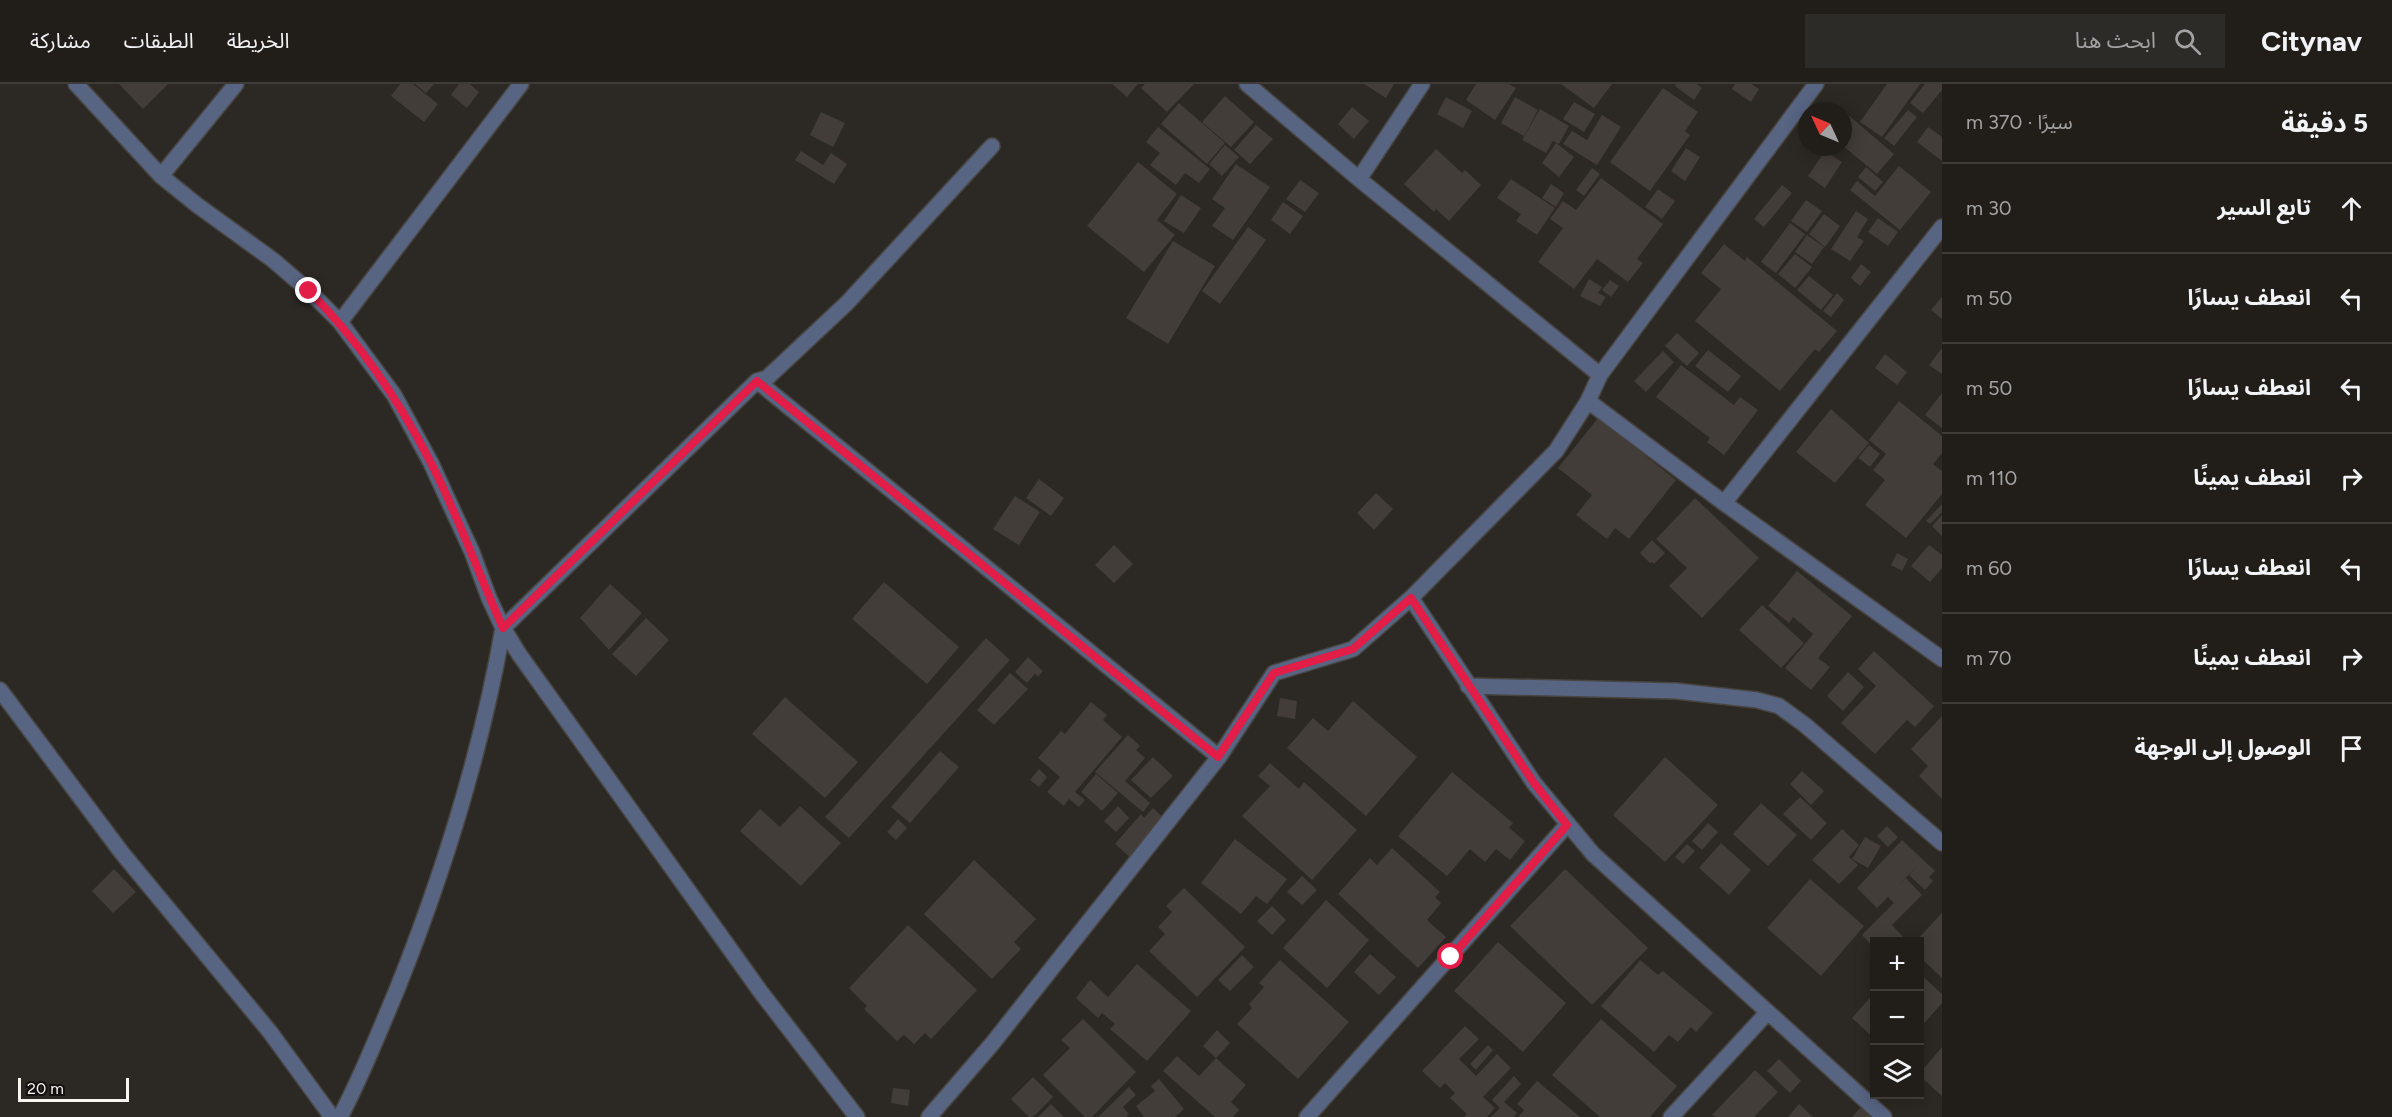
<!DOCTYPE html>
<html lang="ar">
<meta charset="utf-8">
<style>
body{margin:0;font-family:Figtree,"Noto Sans Arabic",sans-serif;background:#2d2b27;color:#f1f3f6;direction:rtl}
.controls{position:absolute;right:18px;bottom:18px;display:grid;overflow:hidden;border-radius:0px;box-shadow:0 3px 15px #0003}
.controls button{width:54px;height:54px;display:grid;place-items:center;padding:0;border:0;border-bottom:2px solid #3e3c39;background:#211e1a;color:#f1f3f6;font:30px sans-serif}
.compass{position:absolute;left:1798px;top:18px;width:54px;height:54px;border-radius:50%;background:#211e1a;box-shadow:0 3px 15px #0003;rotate:314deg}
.scale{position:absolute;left:18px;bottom:15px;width:111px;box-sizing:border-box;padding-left:6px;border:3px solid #f7f4f1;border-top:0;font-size:16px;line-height:21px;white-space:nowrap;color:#f7f4f1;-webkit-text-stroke:4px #13110f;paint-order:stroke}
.stop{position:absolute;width:18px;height:18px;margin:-14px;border:4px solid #e11d48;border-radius:50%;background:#fff}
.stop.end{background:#e11d48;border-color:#fff;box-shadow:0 2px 6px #0008}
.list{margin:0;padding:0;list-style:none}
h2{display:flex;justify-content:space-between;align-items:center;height:78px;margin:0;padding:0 24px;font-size:26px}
h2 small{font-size:20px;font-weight:400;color:#a2a2a2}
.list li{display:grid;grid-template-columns:39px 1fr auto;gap:18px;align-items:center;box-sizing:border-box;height:90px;padding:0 24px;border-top:2px solid #3e3c39}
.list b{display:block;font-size:22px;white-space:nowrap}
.list em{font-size:20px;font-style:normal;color:#a2a2a2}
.icon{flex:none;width:33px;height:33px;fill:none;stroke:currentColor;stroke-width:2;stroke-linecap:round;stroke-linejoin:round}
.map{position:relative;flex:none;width:1942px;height:1033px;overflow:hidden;direction:ltr}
header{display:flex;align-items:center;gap:36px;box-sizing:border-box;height:84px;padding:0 30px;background:#211e1a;border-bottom:2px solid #3e3c39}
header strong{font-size:28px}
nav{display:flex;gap:33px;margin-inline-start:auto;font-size:21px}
.search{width:420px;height:54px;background:#2d2b27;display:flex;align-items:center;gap:15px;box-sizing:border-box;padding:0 21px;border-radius:0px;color:#a2a2a2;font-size:22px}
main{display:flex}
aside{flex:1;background:#211e1a}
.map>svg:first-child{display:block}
.building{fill:#423d39}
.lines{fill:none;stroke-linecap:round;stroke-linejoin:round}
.minor-casing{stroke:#484540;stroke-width:18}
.minor{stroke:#576482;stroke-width:15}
.route{stroke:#e11d48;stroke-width:8}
</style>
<header>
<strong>Citynav</strong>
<div class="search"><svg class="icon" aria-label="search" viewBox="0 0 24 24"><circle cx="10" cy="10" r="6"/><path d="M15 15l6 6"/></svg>ابحث هنا</div>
<nav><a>الخريطة</a><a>الطبقات</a><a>مشاركة</a></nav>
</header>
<main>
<aside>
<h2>5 دقيقة<small>سيرًا · 370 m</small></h2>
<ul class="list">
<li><svg class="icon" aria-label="ahead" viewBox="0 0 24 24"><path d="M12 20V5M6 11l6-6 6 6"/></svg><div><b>تابع السير</b></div><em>30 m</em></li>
<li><svg class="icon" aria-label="left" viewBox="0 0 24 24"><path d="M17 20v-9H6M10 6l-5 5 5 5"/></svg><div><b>انعطف يسارًا</b></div><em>50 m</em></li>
<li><svg class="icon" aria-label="left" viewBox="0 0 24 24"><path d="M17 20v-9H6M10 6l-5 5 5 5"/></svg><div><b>انعطف يسارًا</b></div><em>50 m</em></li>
<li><svg class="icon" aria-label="right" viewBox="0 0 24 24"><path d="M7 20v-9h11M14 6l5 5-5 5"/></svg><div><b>انعطف يمينًا</b></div><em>110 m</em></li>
<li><svg class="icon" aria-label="left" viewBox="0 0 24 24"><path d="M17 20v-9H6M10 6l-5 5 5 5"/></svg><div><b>انعطف يسارًا</b></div><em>60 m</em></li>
<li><svg class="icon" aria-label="right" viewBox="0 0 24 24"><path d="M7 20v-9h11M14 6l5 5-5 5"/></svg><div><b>انعطف يمينًا</b></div><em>70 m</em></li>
<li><svg class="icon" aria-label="arrive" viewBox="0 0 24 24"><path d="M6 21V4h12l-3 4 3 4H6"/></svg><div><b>الوصول إلى الوجهة</b></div></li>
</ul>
</aside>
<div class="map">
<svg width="1942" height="1033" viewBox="0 0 1942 1033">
<rect width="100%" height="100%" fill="#2c2823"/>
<path class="building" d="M119 0H168L143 25Z
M400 0H413L438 20 424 38 391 12Z
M415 0H434L426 9Z
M459 0H470L479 8 467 24 451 11Z
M1112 0H1138L1127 13Z
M1145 0H1194L1167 28 1141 4Z
M1364 0H1394L1386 14Z
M1476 0H1509L1516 4 1495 36 1466 16Z
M1561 0H1612L1594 24Z
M1676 0H1697L1702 4 1694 16 1675 2Z
M1735 0H1751L1759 5 1751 18 1732 5Z
M1887 0H1920L1882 53 1860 38Z
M1925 0H1942V6L1923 29 1910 19Z
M1663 4 1698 28 1685 47 1690 51 1650 107 1610 78Z
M1225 12 1254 38 1231 63 1202 38Z
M1446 13 1472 27 1463 44 1437 30Z
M1515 13 1538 26 1524 52 1501 39Z
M1574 18 1595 30 1584 48 1563 35Z
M1179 19 1225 59 1207 80 1161 40Z
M1352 23 1369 37 1354 55 1338 40Z
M1540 25 1569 42 1559 60 1553 57 1546 69 1522 56Z
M1908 26 1917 33 1894 62 1884 54Z
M821 28 845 39 833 63 810 51Z
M1847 30 1894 70 1877 90 1843 62V35Z
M1602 31 1621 43 1597 81 1563 60 1572 47 1587 56Z
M1256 41 1273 55 1250 80 1234 66Z
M1158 43 1210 85 1199 99 1185 89 1176 101 1150 81 1160 69 1146 58Z
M1928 43 1942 53V77L1917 58Z
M1556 59 1574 73 1559 93 1542 79Z
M1225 61 1239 73 1222 92 1209 80Z
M1686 64 1700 73 1685 97 1671 87Z
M1436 65 1462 89 1465 86 1481 101 1449 137 1436 125 1434 128 1404 100Z
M801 67 823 81 831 69 847 80 834 100 795 76Z
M1825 67 1842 78 1825 104 1808 92Z
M1138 78 1177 110 1157 136 1175 151 1144 188 1087 142Z
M1236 80 1270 103 1233 156 1212 142 1225 124 1212 115Z
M1899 82 1931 108 1900 146 1850 106 1857 97 1875 112Z
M1866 83 1883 98 1875 107 1858 93Z
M1592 84 1600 90 1584 112 1576 106Z
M1601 94 1663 140 1637 175 1643 179 1628 198 1597 175 1574 205 1538 178 1563 144 1550 135 1563 117 1576 126Z
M1511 95 1555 124 1537 151 1516 137 1521 130 1497 114Z
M1300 96 1319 109 1305 128 1286 115Z
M1551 100 1564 109 1556 123 1542 114Z
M1782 101 1792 109 1764 143 1754 135Z
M1658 105 1675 117 1662 135 1645 123Z
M1181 111 1201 124 1184 149 1164 137Z
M1806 116 1822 127 1807 148 1791 137Z
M1283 118 1303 132 1290 150 1271 136Z
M1856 127 1868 135 1857 153 1864 157 1850 177 1831 165Z
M1824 130 1840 142 1825 163 1809 150Z
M1878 134 1898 148 1888 162 1868 148Z
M1790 139 1805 150 1776 189 1761 178Z
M1248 143 1266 156 1220 220 1202 207Z
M1807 151 1824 163 1812 180 1795 168Z
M1173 157 1215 182 1168 260 1126 234Z
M1724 160 1745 177 1747 173 1837 247 1819 268 1815 265 1780 307 1695 237 1721 205 1701 189Z
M1795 170 1812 183 1795 204 1778 190Z
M1861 180 1871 188 1860 202 1851 194Z
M1809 192 1833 211 1821 226 1797 206Z
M1589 195 1602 203 1598 209 1606 213 1600 222 1580 212Z
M1610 196 1619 202 1611 213 1602 206Z
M1837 209 1844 216 1831 233 1823 227Z
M1942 213V235L1931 226Z
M1677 249 1699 269 1687 282 1665 262Z
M1942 264V290L1929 281Z
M1708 266 1741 292 1728 308 1695 282Z
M1663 267 1674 278 1646 308 1634 297Z
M1885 270 1907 288 1897 301 1875 284Z
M1681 281 1734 321 1740 313 1758 326 1724 371 1707 358 1710 354 1656 313Z
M1942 309V344L1925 331Z
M1899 317 1942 352V369L1933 380 1942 387V410L1906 454 1865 421 1885 396 1873 386 1886 370 1869 356Z
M1831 325 1869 359 1835 399 1796 368Z
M1598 334 1676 396 1629 455 1615 444 1607 455 1576 431 1592 411 1558 384Z
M1869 361 1880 370 1870 383 1858 374Z
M1039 395 1064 414 1051 432 1026 414Z
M1376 409 1393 425 1374 446 1357 429Z
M1015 412 1040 428 1019 461 993 445Z
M1695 414 1759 474 1702 534 1669 502 1687 484 1656 455Z
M1942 420V428L1930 440 1926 437Z
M1942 431V452L1932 442Z
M1652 456 1665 469 1654 480 1652 478 1650 479 1640 469Z
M1114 461 1133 480 1114 499 1095 481Z
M1929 461 1942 471V484L1930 498 1911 482Z
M1897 469 1908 475 1902 487 1891 481Z
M1797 487 1852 532 1818 574 1830 583 1811 606 1785 584 1813 550 1793 533 1789 539 1768 522Z
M884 498 959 563 927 600 852 535Z
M610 500 642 529 609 566 580 534Z
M1762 521 1804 559 1781 584 1739 546Z
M646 534 669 556 636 592 612 570Z
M986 554 1010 576 849 754 825 733Z
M1874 567 1934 622 1915 643 1907 636 1875 670 1841 639 1876 602 1858 585Z
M1028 573 1043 587 1038 593 1035 590 1027 599 1015 588Z
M1848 588 1864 603 1843 627 1827 612Z
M1010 589 1028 605 994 641 977 626Z
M785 613 858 678 825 714 752 650Z
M1280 614 1297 617 1295 635 1277 632Z
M1353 617 1417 673 1366 732 1287 664 1313 634 1328 647Z
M1091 618 1107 631 1103 636 1122 653 1075 708 1085 716 1079 723 1069 715 1064 722 1047 708 1060 693 1038 674 1061 647 1065 650Z
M1942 632V715L1919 692 1928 682 1911 665Z
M1128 651 1140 662 1136 666 1145 674 1125 697 1150 719 1143 728 1095 688Z
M940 667 959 683 910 739 891 723Z
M1153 673 1173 692 1151 714 1131 696Z
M1665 673 1718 721 1665 778 1613 731Z
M1270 679 1299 705 1304 698 1357 746 1312 796 1242 732 1270 702 1258 692Z
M1039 685 1047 693 1039 703 1030 696Z
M1802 687 1824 707 1811 721 1790 700Z
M1452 688 1513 739 1509 744 1525 757 1510 776 1496 765 1485 778 1470 765 1447 792 1398 752Z
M1096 690 1118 709 1102 727 1081 708Z
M1800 713 1827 739 1811 756 1783 730Z
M1761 719 1797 751 1768 782 1733 750Z
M800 722 841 759 801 802 740 747 760 725 780 743Z
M1118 722 1129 734 1116 748 1104 737Z
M1153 724 1166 736 1132 775 1115 760 1141 730 1144 734Z
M898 735 907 744 896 756 887 748Z
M1708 739 1718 748 1702 766 1692 757Z
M1887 742 1898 753 1888 763 1877 752Z
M1842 745 1859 761 1849 773 1858 781 1839 800 1812 776Z
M1865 753 1881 762 1868 784 1852 775Z
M1235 755 1287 795 1267 820 1256 812 1241 830 1201 799Z
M1902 756 1935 787 1929 793 1933 797 1925 806 1909 791 1918 781 1899 801 1906 794 1922 811 1892 841 1908 858H1874V864L1862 851 1894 819 1888 813 1877 824 1857 804Z
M1721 759 1751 786 1729 811 1699 784Z
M1687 760 1695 767 1683 780 1675 773Z
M1392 764 1440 808 1435 813 1441 819 1427 836 1446 853 1418 884 1338 810 1370 774 1377 781Z
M974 776 1036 835 1014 858 1021 865 992 895 924 830Z
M114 785 136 808 113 829 92 807Z
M1565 785 1648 864 1592 921 1510 842Z
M1302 792 1317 806 1302 821 1287 808Z
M1810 795 1864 842 1821 892 1767 844Z
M1184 804 1245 863 1197 913 1149 867 1165 850 1158 843 1172 828 1166 822Z
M1326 816 1369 856 1327 904 1283 864Z
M1272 822 1286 836 1272 851 1257 837Z
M1942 829V894L1920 873V858H1915Z
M908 841 977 906 931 955 925 949 914 960 904 951 897 957 864 925 867 922 849 904Z
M1498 858 1566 919 1523 968 1454 907Z
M1370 870 1396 893 1379 911 1354 888Z
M1242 871 1254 883 1230 907 1218 896Z
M1280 876 1349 938 1298 995 1237 940 1252 924 1249 920 1264 903 1259 899Z
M1640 876 1658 891 1663 887 1713 929 1696 948 1691 943 1678 958 1669 951 1654 968 1601 922Z
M1137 880 1191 927 1147 977 1110 945 1115 940 1102 929 1098 934 1076 914 1090 896 1108 913Z
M1920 890 1942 910V919L1920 944Z
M1874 909V954L1852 934Z
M1083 935 1136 988 1092 1033H1085L1043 991 1070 964 1061 956Z
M1601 935 1677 1002 1650 1033H1600L1552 991Z
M1465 942 1479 955 1459 975 1476 992 1497 970 1511 984 1483 1013 1495 1024 1487 1033H1464L1467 1030 1450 1014 1455 1009 1445 999 1440 1004 1422 987Z
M1217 946 1230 959 1216 974 1246 1001 1231 1018 1239 1026 1233 1033H1215L1163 987 1177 972 1199 992 1216 974 1203 962Z
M1488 961 1493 966 1476 986 1470 980Z
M1942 963V1012L1920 992V989Z
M1779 975 1801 997 1790 1009 1767 987Z
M1755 986 1778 1008 1754 1033H1715L1712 1031Z
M1514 992 1521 1000 1504 1018 1517 1029 1514 1033H1491L1500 1024 1492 1016Z
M1033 993 1053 1013 1033 1033H1029L1011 1015Z
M1159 995 1184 1025 1175 1033H1144L1136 1022 1155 1007 1151 1002Z
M1537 997 1580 1033H1518L1524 1026 1517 1020Z
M1129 1003 1136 1011 1123 1023 1129 1030 1126 1033H1098Z
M893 1004 910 1006 908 1022 891 1019Z
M1051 1020 1064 1033H1038Z
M1799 1020 1813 1033H1788Z
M1862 1022 1874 1033H1852Z"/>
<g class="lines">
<g class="minor-casing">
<path id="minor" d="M76 0 161 92 197 121 273 176 309 207 340 238 394 311 431 379 472 468 489 514 503 544 519 570 760 907 857 1033
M1247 0 1359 95 1600 291
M161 92 236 0
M1359 95 1422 0
M340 238 521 0
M757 297 1219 673
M1588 317 1724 419 1942 575
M1724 419 1942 143
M1411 514 1534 699 1593 770 1884 1033
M1468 602 1676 607 1757 616 1779 622 1805 641 1942 759
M0 606 122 769 270 948 332 1033
M340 1033C362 992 378 950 396 908 443 791 481 669 503 544L757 297 767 294 847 219 992 62
M929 1033 992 960 1219 673 1274 589 1353 565 1411 514 1556 367 1588 317 1600 291 1816 0
M1307 1033 1567 741
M1671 1033 1768 928"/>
</g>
<use href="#minor" class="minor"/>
</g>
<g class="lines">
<path class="route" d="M309 207C359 257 398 315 430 377 458 431 478 489 503 544L757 297 1218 673 1274 589 1353 565 1411 514 1534 699 1567 741 1451 873"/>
</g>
</svg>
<div class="controls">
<button>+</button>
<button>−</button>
<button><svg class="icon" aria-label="layers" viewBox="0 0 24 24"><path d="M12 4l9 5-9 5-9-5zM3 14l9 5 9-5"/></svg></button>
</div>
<svg class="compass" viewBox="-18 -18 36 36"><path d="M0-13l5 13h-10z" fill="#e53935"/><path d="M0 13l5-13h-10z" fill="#a2a2a2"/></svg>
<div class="scale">20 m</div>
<div class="stop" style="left:1451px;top:873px"></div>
<div class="stop end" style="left:309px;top:207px"></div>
</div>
</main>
